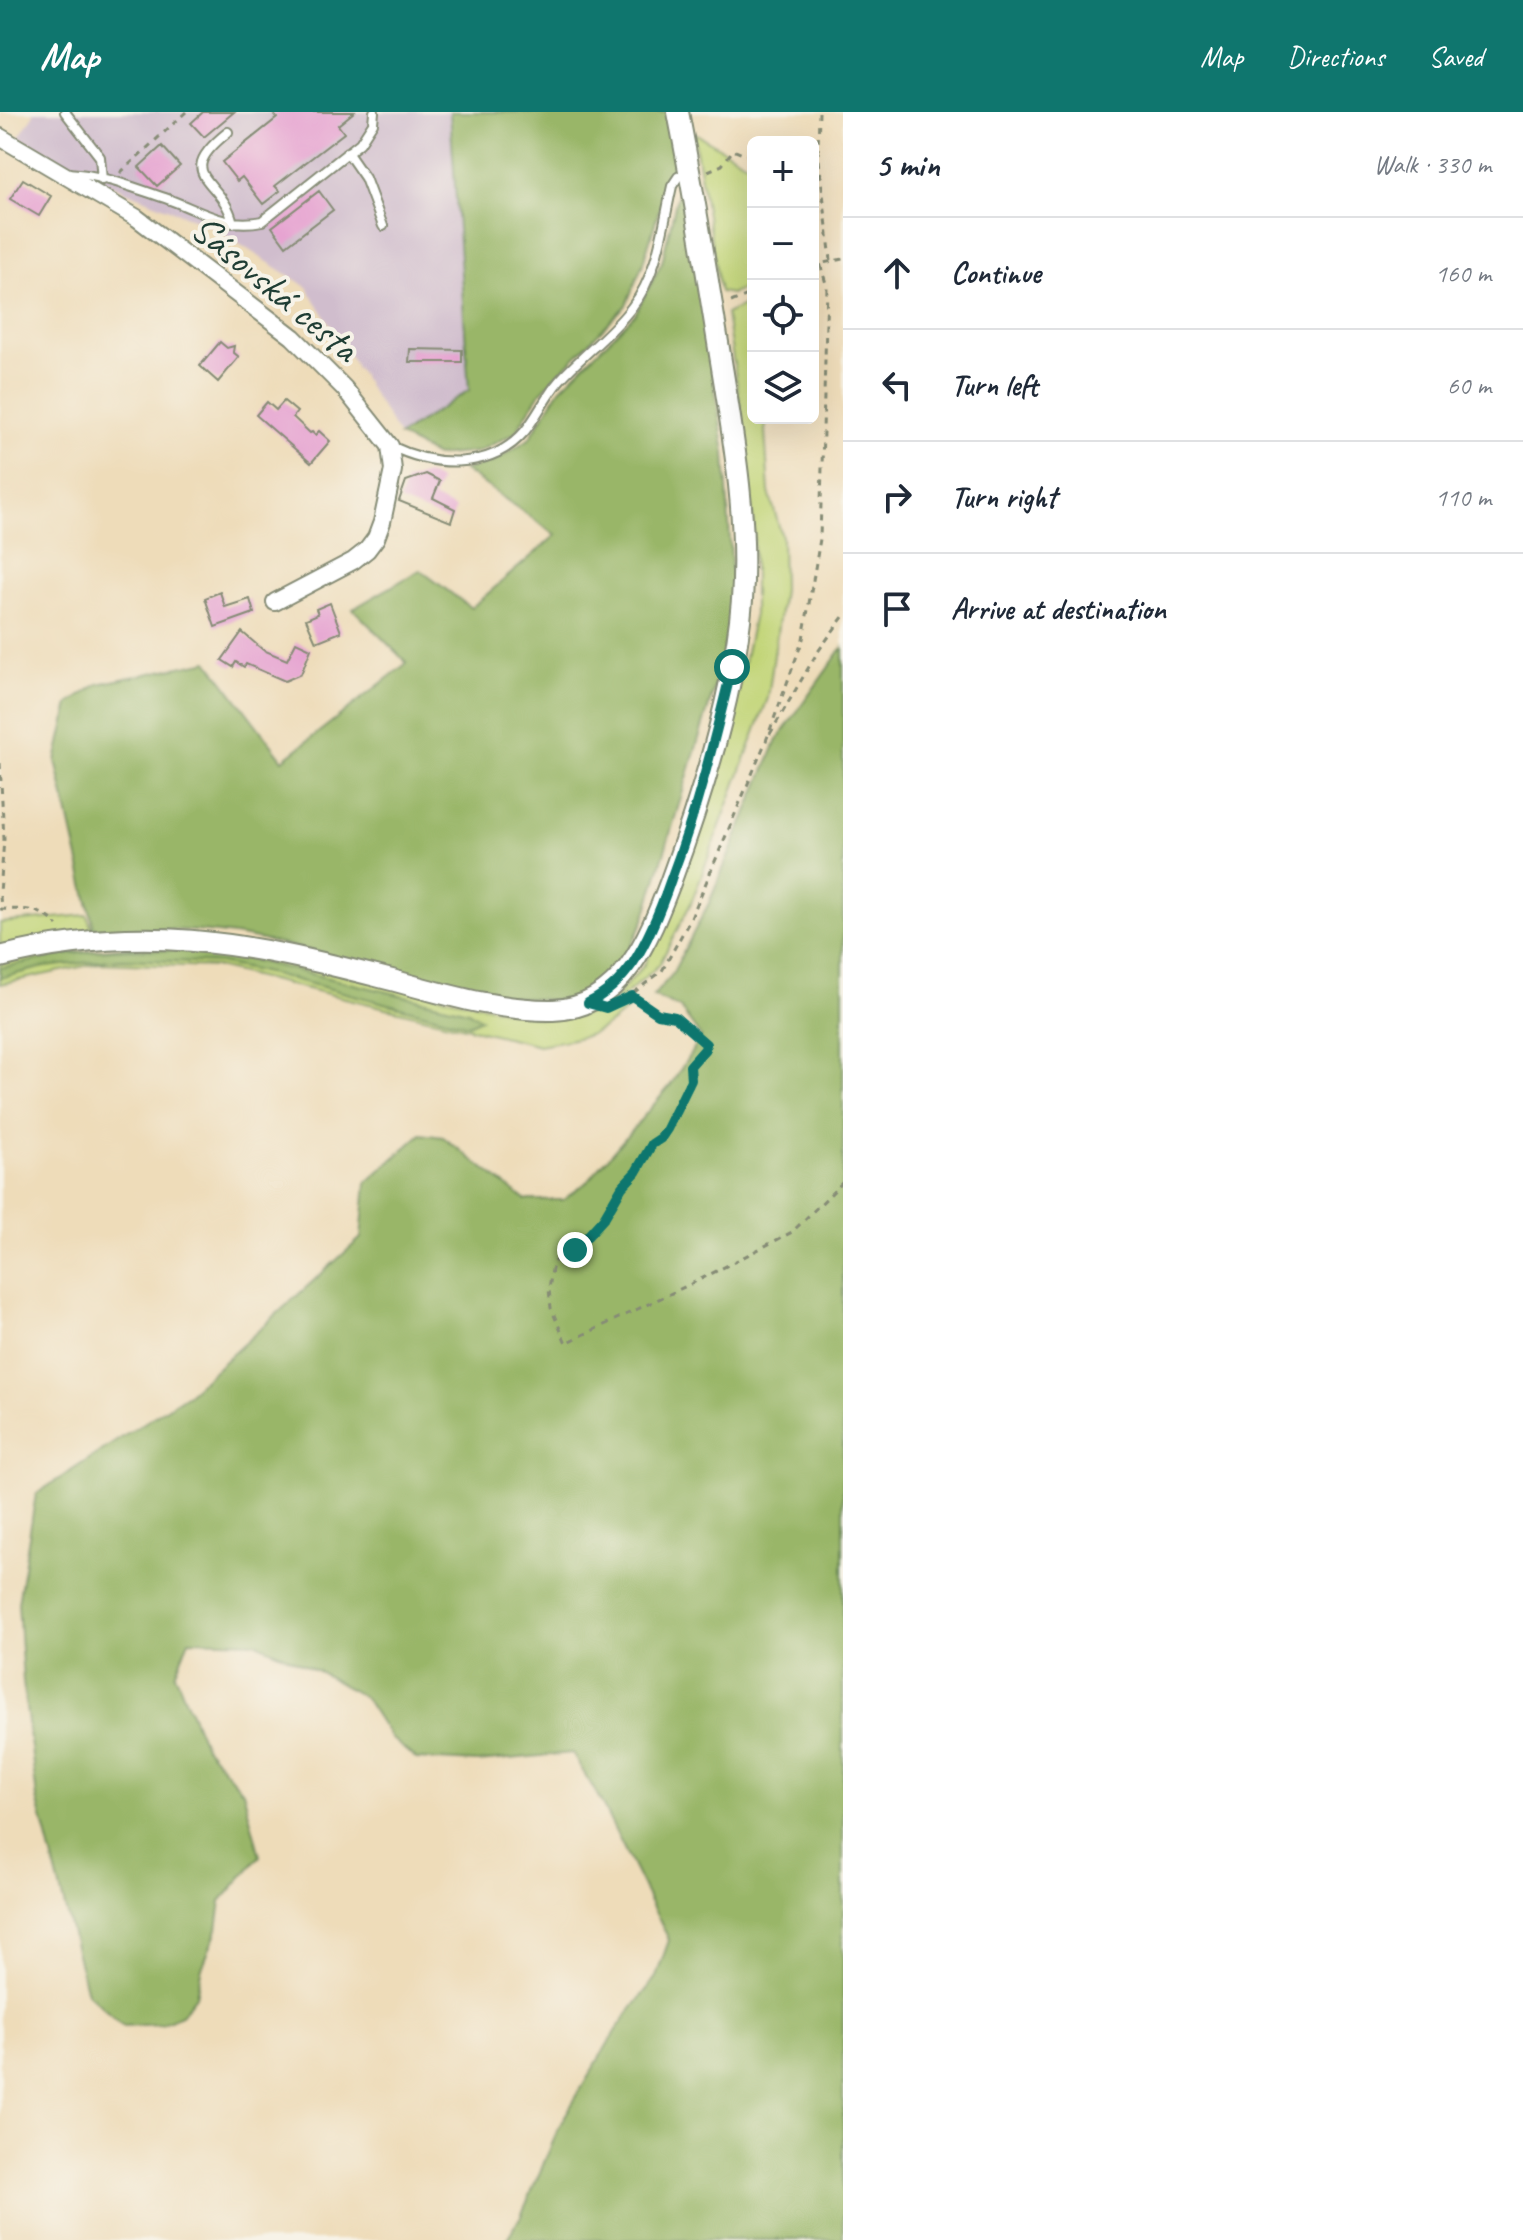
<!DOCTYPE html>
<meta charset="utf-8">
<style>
body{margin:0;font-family:Caveat,sans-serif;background:#f6f6f7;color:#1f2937}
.controls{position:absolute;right:24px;top:24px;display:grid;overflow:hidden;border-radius:12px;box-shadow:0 8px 32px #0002}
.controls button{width:72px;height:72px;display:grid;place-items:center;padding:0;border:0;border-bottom:2px solid #e0e1e3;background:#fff;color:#1f2937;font:40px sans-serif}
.stop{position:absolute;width:24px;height:24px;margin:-18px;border:6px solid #0f766e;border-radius:50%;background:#fff}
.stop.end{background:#0f766e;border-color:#fff;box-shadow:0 2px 8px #0008}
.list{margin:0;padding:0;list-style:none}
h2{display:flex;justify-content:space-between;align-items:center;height:104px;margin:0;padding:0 32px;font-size:34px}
h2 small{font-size:26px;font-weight:400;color:#747a83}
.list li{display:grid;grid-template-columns:52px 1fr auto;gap:24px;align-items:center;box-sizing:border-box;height:112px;padding:0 32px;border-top:2px solid #e0e1e3}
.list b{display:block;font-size:30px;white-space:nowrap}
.list em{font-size:26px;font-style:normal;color:#747a83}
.icon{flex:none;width:44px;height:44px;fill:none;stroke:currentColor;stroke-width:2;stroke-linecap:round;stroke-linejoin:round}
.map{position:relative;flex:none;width:843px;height:2128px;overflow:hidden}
header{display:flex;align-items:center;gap:48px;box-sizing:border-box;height:112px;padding:0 40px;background:#0f766e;color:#fff}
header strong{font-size:38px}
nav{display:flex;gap:44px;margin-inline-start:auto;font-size:28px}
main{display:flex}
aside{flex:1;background:#fff}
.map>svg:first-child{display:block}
.industrial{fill:#d0bdcd}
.green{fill:#c2d578;stroke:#708956;stroke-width:2}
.forest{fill:#99b668;stroke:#5c7a4e;stroke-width:2}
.building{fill:#e6a4d1}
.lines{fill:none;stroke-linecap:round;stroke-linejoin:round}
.service-casing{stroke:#868c76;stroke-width:12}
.minor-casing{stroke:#868c76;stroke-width:20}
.tertiary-casing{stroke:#868c76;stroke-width:24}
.path{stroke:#868c76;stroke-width:3;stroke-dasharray:6 6;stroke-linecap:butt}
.service{stroke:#fff;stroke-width:8}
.minor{stroke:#fff;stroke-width:16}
.tertiary{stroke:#fff;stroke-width:20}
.route{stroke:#0f766e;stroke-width:10}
.labels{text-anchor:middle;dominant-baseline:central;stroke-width:8;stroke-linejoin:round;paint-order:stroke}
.street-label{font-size:40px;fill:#1f3d34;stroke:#f7f3e8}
</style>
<header>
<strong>Map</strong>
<nav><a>Map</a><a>Directions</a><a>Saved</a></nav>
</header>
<main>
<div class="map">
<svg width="843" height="2128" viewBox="0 0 843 2128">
<rect width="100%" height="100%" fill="#f7f3e8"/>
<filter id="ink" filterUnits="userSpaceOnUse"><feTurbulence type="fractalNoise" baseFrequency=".0125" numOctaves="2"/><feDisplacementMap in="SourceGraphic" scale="16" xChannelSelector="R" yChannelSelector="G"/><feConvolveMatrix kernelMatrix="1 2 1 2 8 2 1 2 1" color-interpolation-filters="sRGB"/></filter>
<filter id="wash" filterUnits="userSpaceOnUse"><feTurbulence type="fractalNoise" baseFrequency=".006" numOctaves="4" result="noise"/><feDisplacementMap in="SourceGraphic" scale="32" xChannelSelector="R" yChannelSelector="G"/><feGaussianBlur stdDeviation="1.8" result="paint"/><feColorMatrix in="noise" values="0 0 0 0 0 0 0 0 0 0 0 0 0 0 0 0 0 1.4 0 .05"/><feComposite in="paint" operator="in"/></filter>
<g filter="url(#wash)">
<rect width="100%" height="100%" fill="#eedcb9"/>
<path class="industrial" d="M32 0H450L469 278 399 324 307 175 211 114 106 71 18 27 34 2Z"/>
<path class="green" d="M693 20 753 55V172L731 182 720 180Z
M753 189V306H767L765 319 769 380 782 425 783 478 768 586 691 791 659 853 619 888 614 887 644 853 672 799 738 579 754 502V419L745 323 726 202Z
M87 803 92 817 0 837V811Z
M149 833 243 841 541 906 577 905 596 899H615L631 894C596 927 584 925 539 933L217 855 99 851 0 872V852L27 845Z"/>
<path class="forest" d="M450 0H667L676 43 642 154 626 193 539 282 515 321 477 340 436 344 399 324 469 278Z
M682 63 725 341 733 481 723 547 644 808C628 840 612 877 574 886 553 891 528 886 507 884 419 872 334 840 246 825 196 816 144 817 94 817L56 649 69 592 98 572 208 549 283 648 407 551 353 497 420 458 471 496 556 423 464 358 493 350 529 327 560 277 635 202 662 150Z
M843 535V2128H506L521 2104 562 2009 616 1918 656 1865 669 1828 598 1684 572 1641 478 1650 416 1647 391 1626 365 1586 320 1560 255 1530 189 1528 175 1562 205 1635 243 1679 260 1744 221 1789 217 1817 201 1859 196 1884 181 1903 161 1912 123 1914 87 1881 37 1686 23 1570 18 1491 36 1382 188 1282 361 1126 366 1071 421 1022 443 1025 525 1088H563L587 1070 670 974 701 925 680 896 653 884 671 864 709 791 777 628Z
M131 837 199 839 239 845 468 899 481 907 469 913 276 863 219 851 121 847 45 855 0 866V856C44 846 86 838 131 837Z"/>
<g id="blocks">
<path class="building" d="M203 0H234L204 25 191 11Z
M272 0H354L338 13 344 21 275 74 280 79 263 92 242 65 237 69 222 50 277 6Z
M162 34 180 54 157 74 139 55Z
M23 67 51 84 39 104 10 87Z
M319 79 333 98 286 134 272 115Z
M220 230 227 236 234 234 233 240 239 245 218 270 200 254Z
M410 237 462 238V250H409Z
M284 289 297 300 293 305 310 321 312 320 315 323 319 319 330 329 311 351 256 303 267 290 276 298Z
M426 362 440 369 433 386 455 397 451 410 399 389 406 369Z
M220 480 225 495 250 487 254 501 215 515 205 486Z
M330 491 341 520 316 530 306 507 318 502 316 497Z
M242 520 263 538 287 548 296 530 311 537 301 562 285 569 246 552 244 555 236 550 233 555 222 548Z"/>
</g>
</g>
<g filter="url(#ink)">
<use href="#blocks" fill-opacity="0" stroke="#868c76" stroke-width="2"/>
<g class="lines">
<g class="service-casing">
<path id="service" d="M65 0 100 45 102 68
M228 20C170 66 223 65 233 111
M347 40 365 66 383 114
M67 61C99 62 135 76 165 86 199 98 225 117 262 109L360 31 373 11 374 0
M391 334C434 355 491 359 525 319 538 303 546 284 559 269 582 243 612 222 632 195 658 162 663 114 672 74L678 65 689 60"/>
</g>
<g class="minor-casing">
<path id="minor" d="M0 25 137 106 293 225 344 276 390 334 393 358 382 410 376 426 367 438 353 449 275 490"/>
</g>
<g class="tertiary-casing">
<path id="tertiary" d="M0 845C139 810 244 830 380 865 435 879 495 899 553 898 622 896 649 826 670 771 701 687 735 577 742 488 748 406 733 323 720 243 707 162 694 81 678 0"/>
</g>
<path class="path" d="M819 0 818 40 831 148
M708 59 722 53 733 38 753 46
M120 61 186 0
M813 79 824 88
M813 153 843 147
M731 190 753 181
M770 622 817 541 843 505
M0 651 4 727 0 781
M0 784 1 797
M0 797C25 798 40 794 58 814
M632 884 658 902 675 905 706 932 705 937 690 954 691 968 667 1017 661 1026 652 1032 636 1060 622 1075 604 1106 586 1125 583 1133 575 1138 561 1142 553 1151 549 1177 551 1196 566 1231 697 1169 792 1120 843 1070
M624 888 662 859 691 806 766 629 803 527 820 427 827 175 820 151"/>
<use href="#service" class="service"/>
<use href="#minor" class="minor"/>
<use href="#tertiary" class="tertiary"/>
</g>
</g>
<g class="lines" filter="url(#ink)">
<path class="route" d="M575 1138 604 1106 622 1075 636 1060 652 1032 661 1026 667 1017 691 968 690 954 705 937 706 932 675 905 658 902 632 884 606 896 588 891C606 882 622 867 633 851 650 825 661 796 671 767 697 698 715 626 732 555"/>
</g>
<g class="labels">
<g class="street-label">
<text transform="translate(275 176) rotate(40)">Sásovská cesta</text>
</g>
</g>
</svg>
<div class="controls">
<button>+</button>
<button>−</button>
<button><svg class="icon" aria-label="locate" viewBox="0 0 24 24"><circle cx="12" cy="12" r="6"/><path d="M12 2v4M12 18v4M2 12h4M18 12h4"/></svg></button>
<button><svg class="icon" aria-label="layers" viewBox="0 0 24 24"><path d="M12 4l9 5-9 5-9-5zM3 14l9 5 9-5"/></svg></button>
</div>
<div class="stop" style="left:732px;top:555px"></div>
<div class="stop end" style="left:575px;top:1138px"></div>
</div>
<aside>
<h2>5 min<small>Walk · 330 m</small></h2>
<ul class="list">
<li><svg class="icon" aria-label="ahead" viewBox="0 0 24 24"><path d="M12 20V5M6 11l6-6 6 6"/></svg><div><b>Continue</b></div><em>160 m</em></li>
<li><svg class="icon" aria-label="left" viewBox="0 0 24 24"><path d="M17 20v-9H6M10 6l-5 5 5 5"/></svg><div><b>Turn left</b></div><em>60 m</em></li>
<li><svg class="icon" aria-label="right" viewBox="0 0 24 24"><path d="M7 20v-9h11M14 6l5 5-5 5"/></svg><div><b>Turn right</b></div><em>110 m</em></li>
<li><svg class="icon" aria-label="arrive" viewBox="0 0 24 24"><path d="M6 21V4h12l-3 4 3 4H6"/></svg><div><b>Arrive at destination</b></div></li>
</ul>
</aside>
</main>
